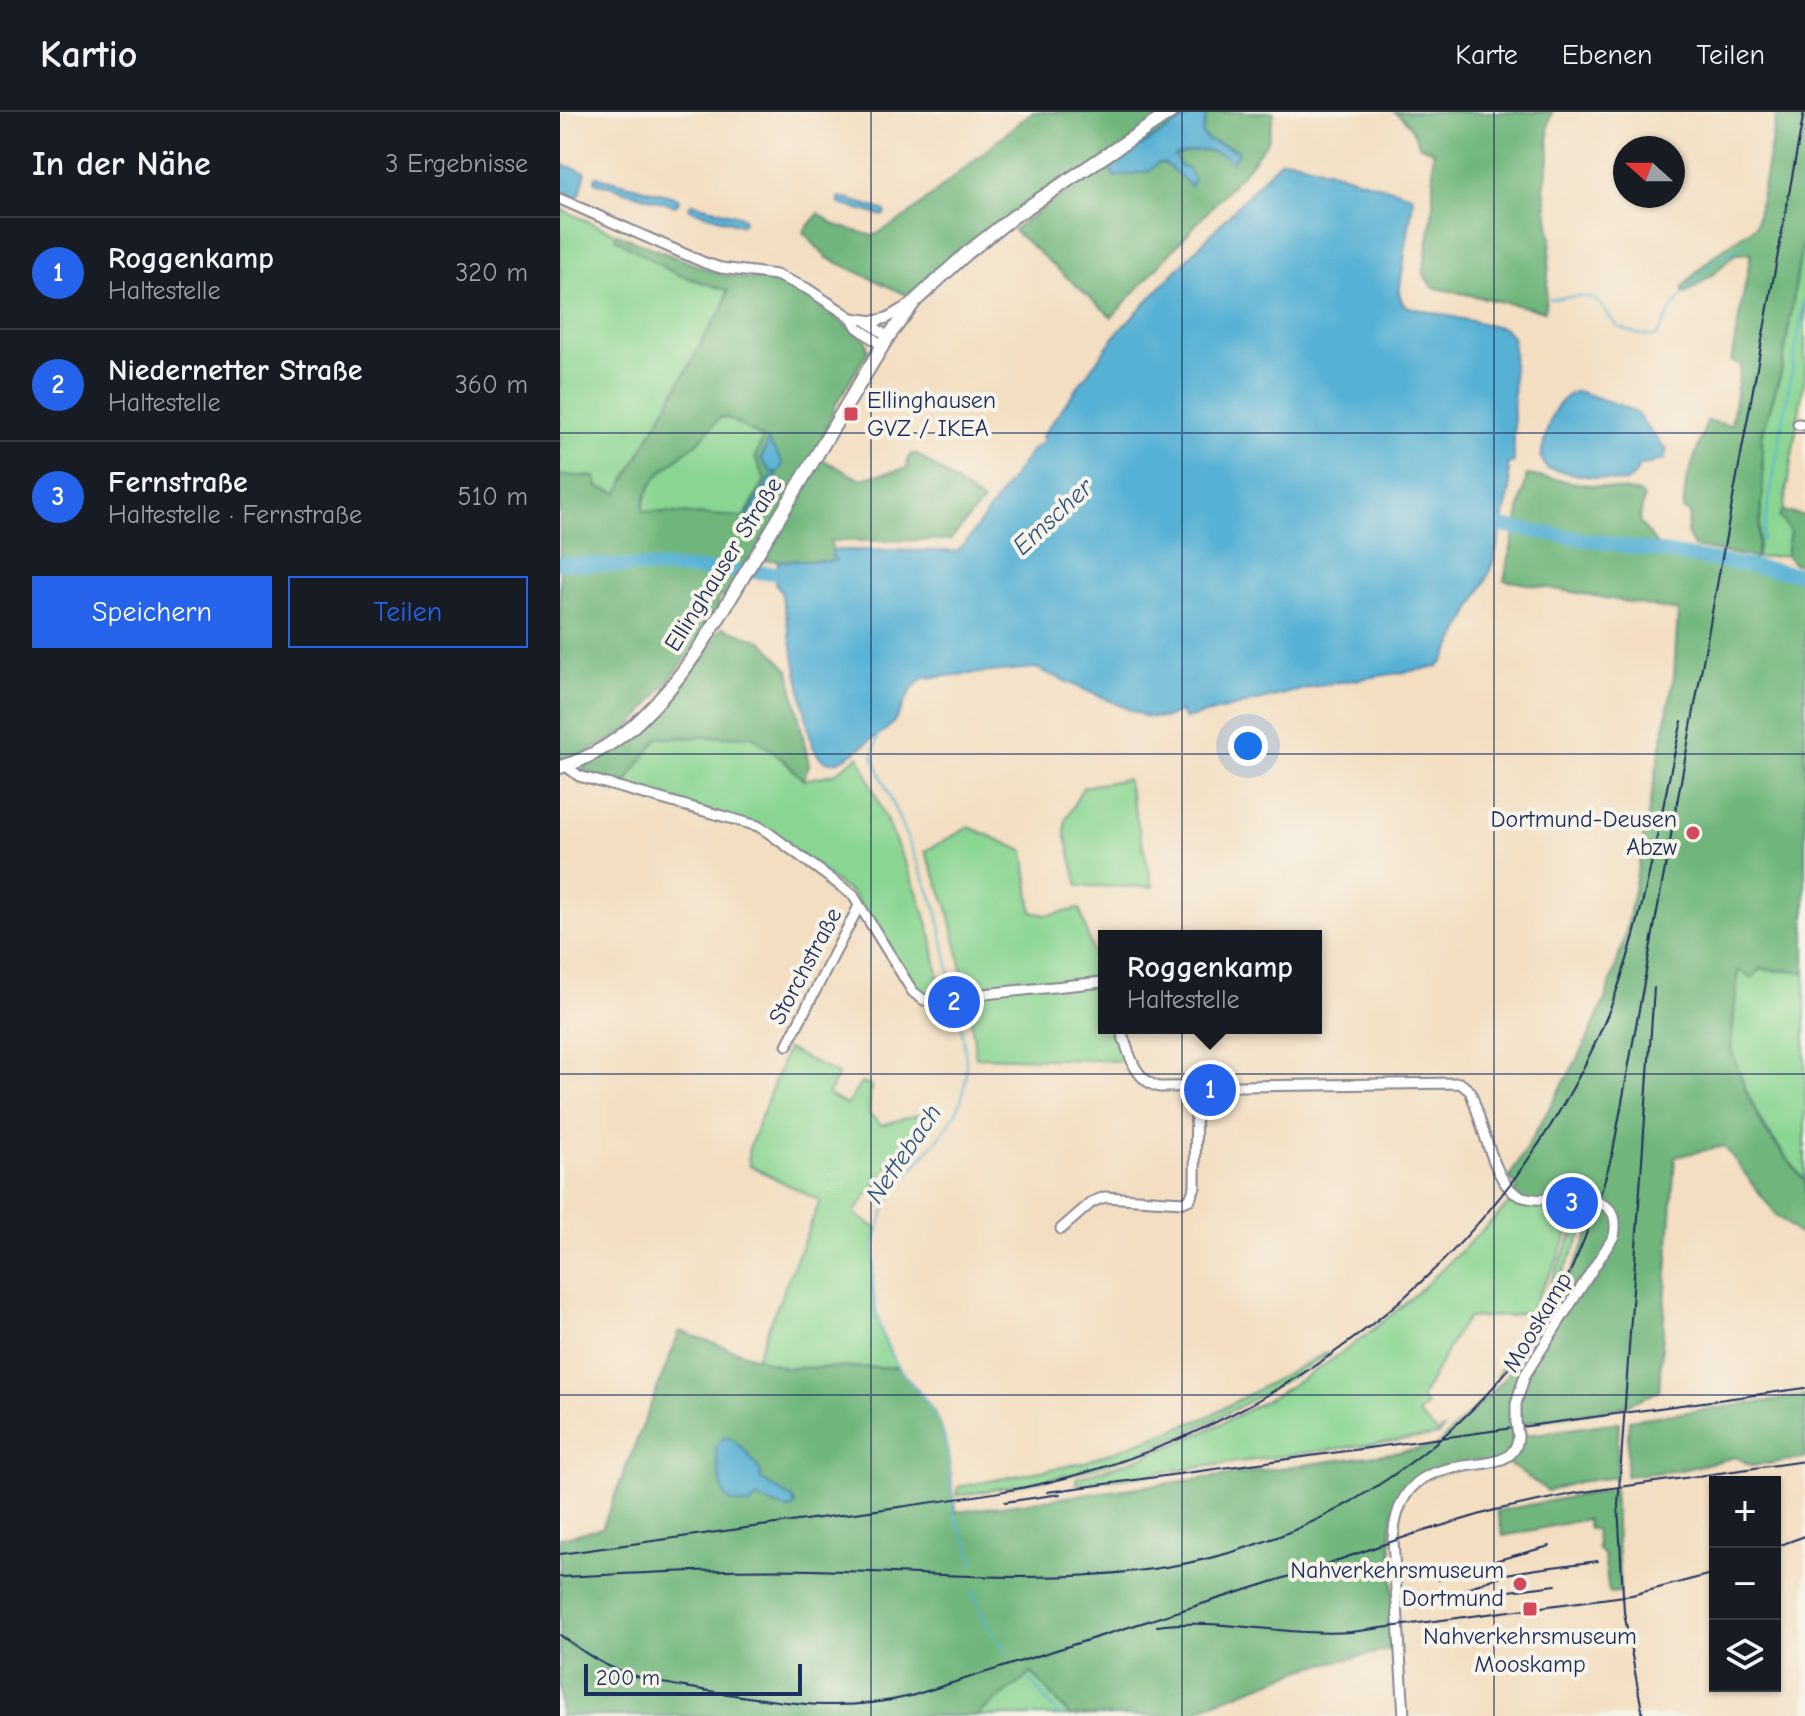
<!DOCTYPE html>
<html lang="de">
<meta charset="utf-8">
<style>
body{margin:0;font-family:"Comic Neue",sans-serif;background:#20242c;color:#f1f3f6}
.controls{position:absolute;right:24px;bottom:24px;display:grid;overflow:hidden;border-radius:0px;box-shadow:0 2px 6px #0004}
.controls button{width:72px;height:72px;display:grid;place-items:center;padding:0;border:0;border-bottom:2px solid #363941;background:#171b24;color:#f1f3f6;font:40px sans-serif}
.compass{position:absolute;left:1053px;top:24px;width:72px;height:72px;border-radius:50%;background:#171b24;box-shadow:0 2px 6px #0004;rotate:291deg}
.scale{position:absolute;left:24px;bottom:20px;width:218px;box-sizing:border-box;padding-left:8px;border:4px solid #1b2f5e;border-top:0;font-size:22px;line-height:28px;white-space:nowrap;color:#1b2f5e;-webkit-text-stroke:6px #f7f3e8;paint-order:stroke}
.you{position:absolute;left:688px;top:634px;width:28px;height:28px;margin:-20px;border:6px solid #fff;border-radius:50%;background:#1a73e8;box-shadow:0 0 0 12px #1a73e833}
.badge{display:grid;place-items:center;width:52px;height:52px;border-radius:50%;background:#2563eb;color:#fff;font-size:26px;font-weight:700}
.pin{position:absolute;translate:-50% -50%;border:4px solid #fff;box-shadow:0 2px 8px #0006}
.popup{position:absolute;left:538px;top:818px;width:224px;height:104px;box-sizing:border-box;display:grid;place-content:center;border-radius:0px;background:#171b24;filter:drop-shadow(0 2px 6px #0005);font-size:26px;white-space:nowrap;color:#9ea1a6}
.popup b{font-size:30px;color:#f1f3f6}
.popup::after{content:'';position:absolute;left:50%;top:100%;margin-left:-16px;border:16px solid transparent;border-top-color:#171b24}
.list{margin:0;padding:0;list-style:none}
h2{display:flex;justify-content:space-between;align-items:center;height:104px;margin:0;padding:0 32px;font-size:34px}
h2 small{font-size:26px;font-weight:400;color:#9ea1a6}
.list li{display:grid;grid-template-columns:52px 1fr auto;gap:24px;align-items:center;box-sizing:border-box;height:112px;padding:0 32px;border-top:2px solid #363941}
.list b{display:block;font-size:30px;white-space:nowrap}
.list p{margin:0;font-size:26px;white-space:nowrap;color:#9ea1a6}
.list em{font-size:26px;font-style:normal;color:#9ea1a6}
.actions{display:flex;gap:16px;padding:24px 32px}
.actions a{flex:1;padding:18px 0;border:2px solid #2563eb;border-radius:0px;text-align:center;font-size:28px;color:#2563eb}
.actions .main{background:#2563eb;color:#fff}
.icon{flex:none;width:44px;height:44px;fill:none;stroke:currentColor;stroke-width:2;stroke-linecap:round;stroke-linejoin:round}
.map{position:relative;flex:none;width:1245px;height:1604px;overflow:hidden}
header{display:flex;align-items:center;gap:48px;box-sizing:border-box;height:112px;padding:0 40px;background:#171b24;border-bottom:2px solid #363941}
header strong{font-size:38px}
nav{display:flex;gap:44px;margin-inline-start:auto;font-size:28px}
main{display:flex}
aside{flex:1;background:#171b24}
.map>svg:first-child{display:block}
.green{fill:#8ad592;stroke:#528278;stroke-width:2}
.forest{fill:#6fb67c;stroke:#45726d;stroke-width:2;fill-rule:evenodd}
.water{fill:#56b1d4;stroke:#387099;stroke-width:2}
.lines{fill:none;stroke-linecap:round;stroke-linejoin:round}
.stream{stroke:#56b1d4;stroke-width:2}
.river{stroke:#56b1d4;stroke-width:14}
.minor-casing{stroke:#878690;stroke-width:13}
.major-casing{stroke:#878690;stroke-width:16}
.minor{stroke:#fff;stroke-width:9}
.major{stroke:#fff;stroke-width:12}
.tram{stroke:#1b2f5e;stroke-width:2}
.rail{stroke:#1b2f5e;stroke-width:2}
.minor-bridge-casing{stroke:#878690;stroke-width:13;stroke-linecap:butt}
.minor-bridge{stroke:#fff;stroke-width:9}
.grid{fill:none;stroke:#1b2f5e;stroke-width:2;stroke-opacity:0.55}
.poi-dot{fill:#d1495b;stroke:#f7f3e8;stroke-width:3}
.labels{text-anchor:middle;dominant-baseline:central;stroke-width:8;stroke-linejoin:round;paint-order:stroke}
.poi-label{font-size:24px;fill:#1b2f5e;stroke:#f7f3e8;text-anchor:end}
.street-label{font-size:24px;fill:#1b2f5e;stroke:#f7f3e8}
.water-label{font-size:26px;font-style:italic;fill:#2d5681;stroke:#f7f3e8}
</style>
<header>
<strong>Kartio</strong>
<nav><a>Karte</a><a>Ebenen</a><a>Teilen</a></nav>
</header>
<main>
<aside>
<h2>In der Nähe<small>3 Ergebnisse</small></h2>
<ul class="list">
<li><span class="badge">1</span><div><b>Roggenkamp</b><p>Haltestelle</p></div><em>320 m</em></li>
<li><span class="badge">2</span><div><b>Niedernetter Straße</b><p>Haltestelle</p></div><em>360 m</em></li>
<li><span class="badge">3</span><div><b>Fernstraße</b><p>Haltestelle · Fernstraße</p></div><em>510 m</em></li>
</ul>
<div class="actions"><a class="main">Speichern</a><a>Teilen</a></div>
</aside>
<div class="map">
<svg width="1245" height="1604" viewBox="0 0 1245 1604">
<rect width="100%" height="100%" fill="#f7f3e8"/>
<filter id="ink" filterUnits="userSpaceOnUse"><feTurbulence type="fractalNoise" baseFrequency=".0125" numOctaves="2"/><feDisplacementMap in="SourceGraphic" scale="16" xChannelSelector="R" yChannelSelector="G"/><feConvolveMatrix kernelMatrix="1 2 1 2 8 2 1 2 1" color-interpolation-filters="sRGB"/></filter>
<filter id="wash" filterUnits="userSpaceOnUse"><feTurbulence type="fractalNoise" baseFrequency=".006" numOctaves="4" result="noise"/><feDisplacementMap in="SourceGraphic" scale="32" xChannelSelector="R" yChannelSelector="G"/><feGaussianBlur stdDeviation="1.8" result="paint"/><feColorMatrix in="noise" values="0 0 0 0 0 0 0 0 0 0 0 0 0 0 0 0 0 1.4 0 .05"/><feComposite in="paint" operator="in"/></filter>
<g filter="url(#wash)">
<rect width="100%" height="100%" fill="#f3dec1"/>
<path class="green" d="M0 97 57 122 55 126 114 161 168 178 163 197 154 209 58 382 38 375 35 365 0 363Z
M1245 114V263L1223 399 1219 404 1230 419 1226 443 1197 446 1203 381 1202 323 1222 257Z
M166 305 204 326 205 368 186 402 182 405 82 399 84 388 94 366 141 327 159 306Z
M192 624 224 649 243 668 274 662 299 644 359 784 372 826 381 884 364 888 293 783 209 721 64 677 77 653 98 626Z
M567 667 593 775 518 774 505 721V709L523 675Z
M409 715 464 739 472 800 487 803 520 797 537 857 532 865 544 889V916H554L566 949 416 945 407 878 388 796 365 739Z
M1178 857 1245 860V1069C1214 1030 1182 989 1172 939 1168 919 1178 880 1178 857Z
M227 937 278 962 268 983 287 993 301 971 311 974 309 1002 321 1013 364 1001 349 1027 294 1101 317 1117C310 1175 309 1204 338 1255L225 1256 196 1246 260 1089 189 1053 188 1039Z
M949 1092 1017 1099 994 1155 970 1198 950 1204 908 1206 898 1218 861 1287 867 1292 858 1303 878 1321 884 1316 879 1323 516 1372V1366C643 1331 764 1266 861 1177 891 1150 920 1120 949 1092Z
M1022 1101 1029 1104C1005 1163 975 1214 936 1265L989 1175Z
M767 1240 770 1241C690 1293 604 1338 511 1362 474 1371 435 1377 397 1384L398 1375 522 1351 645 1306Z
M472 1561 510 1604H416Z"/>
<path class="forest" d="M472 0H611L349 184 267 146 243 120 259 101 275 113 313 124 346 105Z
M625 0H636L549 53 554 65 588 59 597 51 606 52 614 59 620 54 614 44 639 36 666 44 674 36 647 28 642 22 646 7 643 0H714L708 29 689 54 552 205 453 118 569 35Z
M834 0H992L988 15 989 48 984 76 991 125 985 199 872 175 863 161 873 97V39L860 34C853 20 848 7 834 0Z
M1217 0H1245V114L1222 257 1202 323 1203 381 1196 446 1134 435 1127 421 1130 401 1123 398 1126 371 1147 309 1171 313 1181 252 1171 250 1191 141 1175 142 1152 163 1125 182 1122 177C1142 150 1168 133 1196 114Z
M57 122 161 163 221 170 242 181 306 228 308 239 275 294 256 344 299 367 348 356 347 348 351 342H357L423 390 390 428 270 429 273 438 271 442 277 449 187 448 172 483 160 485 153 513 70 617 0 655V363L35 365 38 375 58 381 154 209 163 197 168 179 114 161 55 126ZM166 305 203 326 195 345 205 368 186 402 182 405 83 399C84 366 115 350 137 330 145 323 152 314 159 306Z
M967 363 1080 381 1084 386 1079 409 1105 443 1245 469V860L1201 857 1192 866 1178 858 1171 937 1186 978 1205 1019 1245 1069V1127L1216 1103 1164 1034 1115 1045 1099 1279 1061 1295 961 1312 959 1324 1059 1310 1056 1365 1017 1370 988 1379 943 1348C918 1354 857 1362 841 1381 834 1390 832 1406 831 1417L835 1537 749 1555 645 1594 630 1604H510L472 1561 416 1604H0V1426L42 1416 120 1219 225 1256 338 1255C353 1274 371 1291 380 1312 391 1340 390 1372 396 1400L875 1335 936 1276 958 1249 997 1190 1036 1107 1017 1099 949 1092 958 1075 949 1066 1021 941 1045 888 1065 825 1114 565 1118 499 944 468Z
M1223 399 1245 404V454L1233 451 1226 443 1230 419 1219 404Z
M162 515 202 529 229 558 249 653 243 668 224 648 192 624 98 626 64 673 23 661V656C90 621 122 577 162 515Z
M1245 1284V1346L1192 1354 1176 1345 1121 1358 1066 1364 1069 1308Z
M1054 1377 1060 1480 1049 1481 1044 1444 1038 1437 1035 1417H1029L1027 1407 943 1424 937 1399Z"/>
<path class="water" d="M636 0H643L646 7 642 22 647 28 679 39 672 50C653 34 637 37 615 44L620 54 628 57 634 67 631 74 606 52 598 51 588 59 555 65 549 54Z
M721 48H733L852 83 853 89 839 181 843 192 852 196 944 216 953 226 954 350 948 352 950 378 935 444 927 466 893 532 883 550 877 555 761 573 625 607 621 600 605 606 586 605 476 556 364 566C348 576 343 597 333 611 328 618 315 625 308 630 287 646 263 666 251 629L221 479 215 472 218 449H276L271 442 273 438 397 439 407 429 472 338 484 329 482 324 557 221Z
M0 52 26 60 18 87 0 78Z
M36 64 114 85 119 88 118 92 115 94 35 70Z
M279 85 324 98 326 101 323 104 279 92Z
M132 91 183 105 184 110 181 113 131 98 129 95Z
M1017 279 1062 294 1076 301 1103 335 1107 336 1104 349C1096 347 1091 354 1080 353L1074 364 1065 371 987 357 981 345C986 321 991 287 1017 279Z
M208 329 222 350 221 357 216 361 210 359 201 347Z
M216 363 217 367 193 409H189L188 404 212 364Z
M163 1326H169L184 1337 201 1360 200 1367 232 1386 235 1391 233 1396 226 1397 196 1386 189 1394C182 1392 174 1392 169 1388 159 1380 157 1347 156 1335Z"/>
<g class="lines">
<path class="stream" d="M1128 177 1152 151 1186 131
M989 187C1004 186 1030 179 1041 193 1048 200 1049 208 1058 214
M1061 216 1076 222 1096 225 1113 195 1125 180
M1202 429 1245 184
M319 620 313 644 377 798 394 883
M396 889C402 922 413 958 400 991 387 1025 355 1049 335 1079 323 1097 317 1120 314 1141 310 1183 316 1223 340 1257 353 1276 370 1290 379 1311 393 1341 387 1376 396 1407 402 1424 412 1431 413 1451
M412 1479 427 1513 447 1540
M469 1567 499 1604"/>
<path class="river" d="M923 411 1245 463
M0 451 235 462"/>
</g>
</g>
<g filter="url(#ink)">
<g class="lines">
<g class="minor-casing">
<path id="minor" d="M0 87 145 151 161 156 216 163 246 176 292 206 297 215 323 234
M292 206 314 209 327 206 352 191
M305 208 328 225
M1238 312 1245 313
M6 654 19 664 198 714 209 721 293 783 353 880 364 888 543 870 544 873
M560 916C569 939 573 968 599 975L900 971 910 979C921 1005 933 1068 956 1082 984 1099 1066 1066 1054 1124L965 1263 956 1292V1310
M227 933 299 794
M501 1117 532 1090 545 1085 623 1090 630 1087 635 1075 636 975
M844 1604 833 1429C839 1315 956 1381 958 1324"/>
</g>
<g class="major-casing">
<path id="major" d="M0 655C30 647 61 627 83 605 127 563 158 507 189 455 236 379 281 301 328 225L356 188 407 141 453 105 611 0"/>
</g>
<use href="#minor" class="minor"/>
<use href="#major" class="major"/>
<path class="tram" d="M977 1457 1038 1449
M879 1468 923 1452 990 1434"/>
<path class="rail" d="M487 1380 1245 1276
M445 1390 500 1382
M1215 1435 1245 1424
M0 1442C103 1428 206 1414 309 1399 381 1389 454 1381 524 1361 760 1292 964 1120 1053 889 1087 799 1099 702 1122 609
M0 1465C84 1461 168 1456 252 1458 376 1461 501 1475 623 1452 779 1422 924 1320 1000 1180 1024 1135 1040 1087 1053 1039L1244 0
M902 1485 996 1473
M844 1489 889 1483 946 1462 977 1457
M597 1514C661 1505 726 1525 791 1520L1072 1483 1155 1461
M0 1523C18 1536 37 1550 58 1558 89 1571 122 1574 155 1580 224 1591 281 1601 351 1584L749 1458 854 1422 935 1398 1017 1381 1245 1349
M1083 1604 1064 1500 1058 1393 1094 876"/>
<g class="minor-bridge-casing">
<path id="minor-bridge" d="M956 1310 958 1324"/>
</g>
<use href="#minor-bridge" class="minor-bridge"/>
</g>
</g>
<path class="grid" d="M311 0V1604M622 0V1604M934 0V1604M0 321H1245M0 642H1245M0 962H1245M0 1283H1245"/>
<g class="poi-dot">
<rect x="283" y="294" width="16" height="16" rx="4"/>
<circle cx="1133" cy="721" r="8"/>
<circle cx="960" cy="1472" r="8"/>
<rect x="962" y="1489" width="16" height="16" rx="4"/>
</g>
<g class="labels">
<g class="poi-label">
<text x="307" y="288" text-anchor="start">Ellinghausen<tspan x="307" dy="28">GVZ / IKEA</tspan></text>
<text x="1117" y="707">Dortmund-Deusen<tspan x="1117" dy="28">Abzw</tspan></text>
<text x="944" y="1458">Nahverkehrsmuseum<tspan x="944" dy="28">Dortmund</tspan></text>
<text x="970" y="1524" text-anchor="middle">Nahverkehrsmuseum<tspan x="970" dy="28">Mooskamp</tspan></text>
</g>
<g class="street-label">
<text transform="translate(163 452) rotate(-58)">Ellinghauser Straße</text>
<text transform="translate(245 854) rotate(-62)">Storchstraße</text>
<text transform="translate(977 1210) rotate(-59)">Mooskamp</text>
</g>
<g class="water-label">
<text transform="translate(493 405) rotate(-43)">Emscher</text>
<text transform="translate(344 1042) rotate(-56)">Nettebach</text>
</g>
</g>
</svg>
<div class="controls">
<button>+</button>
<button>−</button>
<button><svg class="icon" aria-label="layers" viewBox="0 0 24 24"><path d="M12 4l9 5-9 5-9-5zM3 14l9 5 9-5"/></svg></button>
</div>
<svg class="compass" viewBox="-18 -18 36 36"><path d="M0-13l5 13h-10z" fill="#e53935"/><path d="M0 13l5-13h-10z" fill="#9ea1a6"/></svg>
<div class="scale">200 m</div>
<div class="you"></div>
<div class="pin badge" style="left:650px;top:978px">1</div>
<div class="popup"><b>Roggenkamp</b>Haltestelle</div>
<div class="pin badge" style="left:394px;top:890px">2</div>
<div class="pin badge" style="left:1012px;top:1091px">3</div>
</div>
</main>
